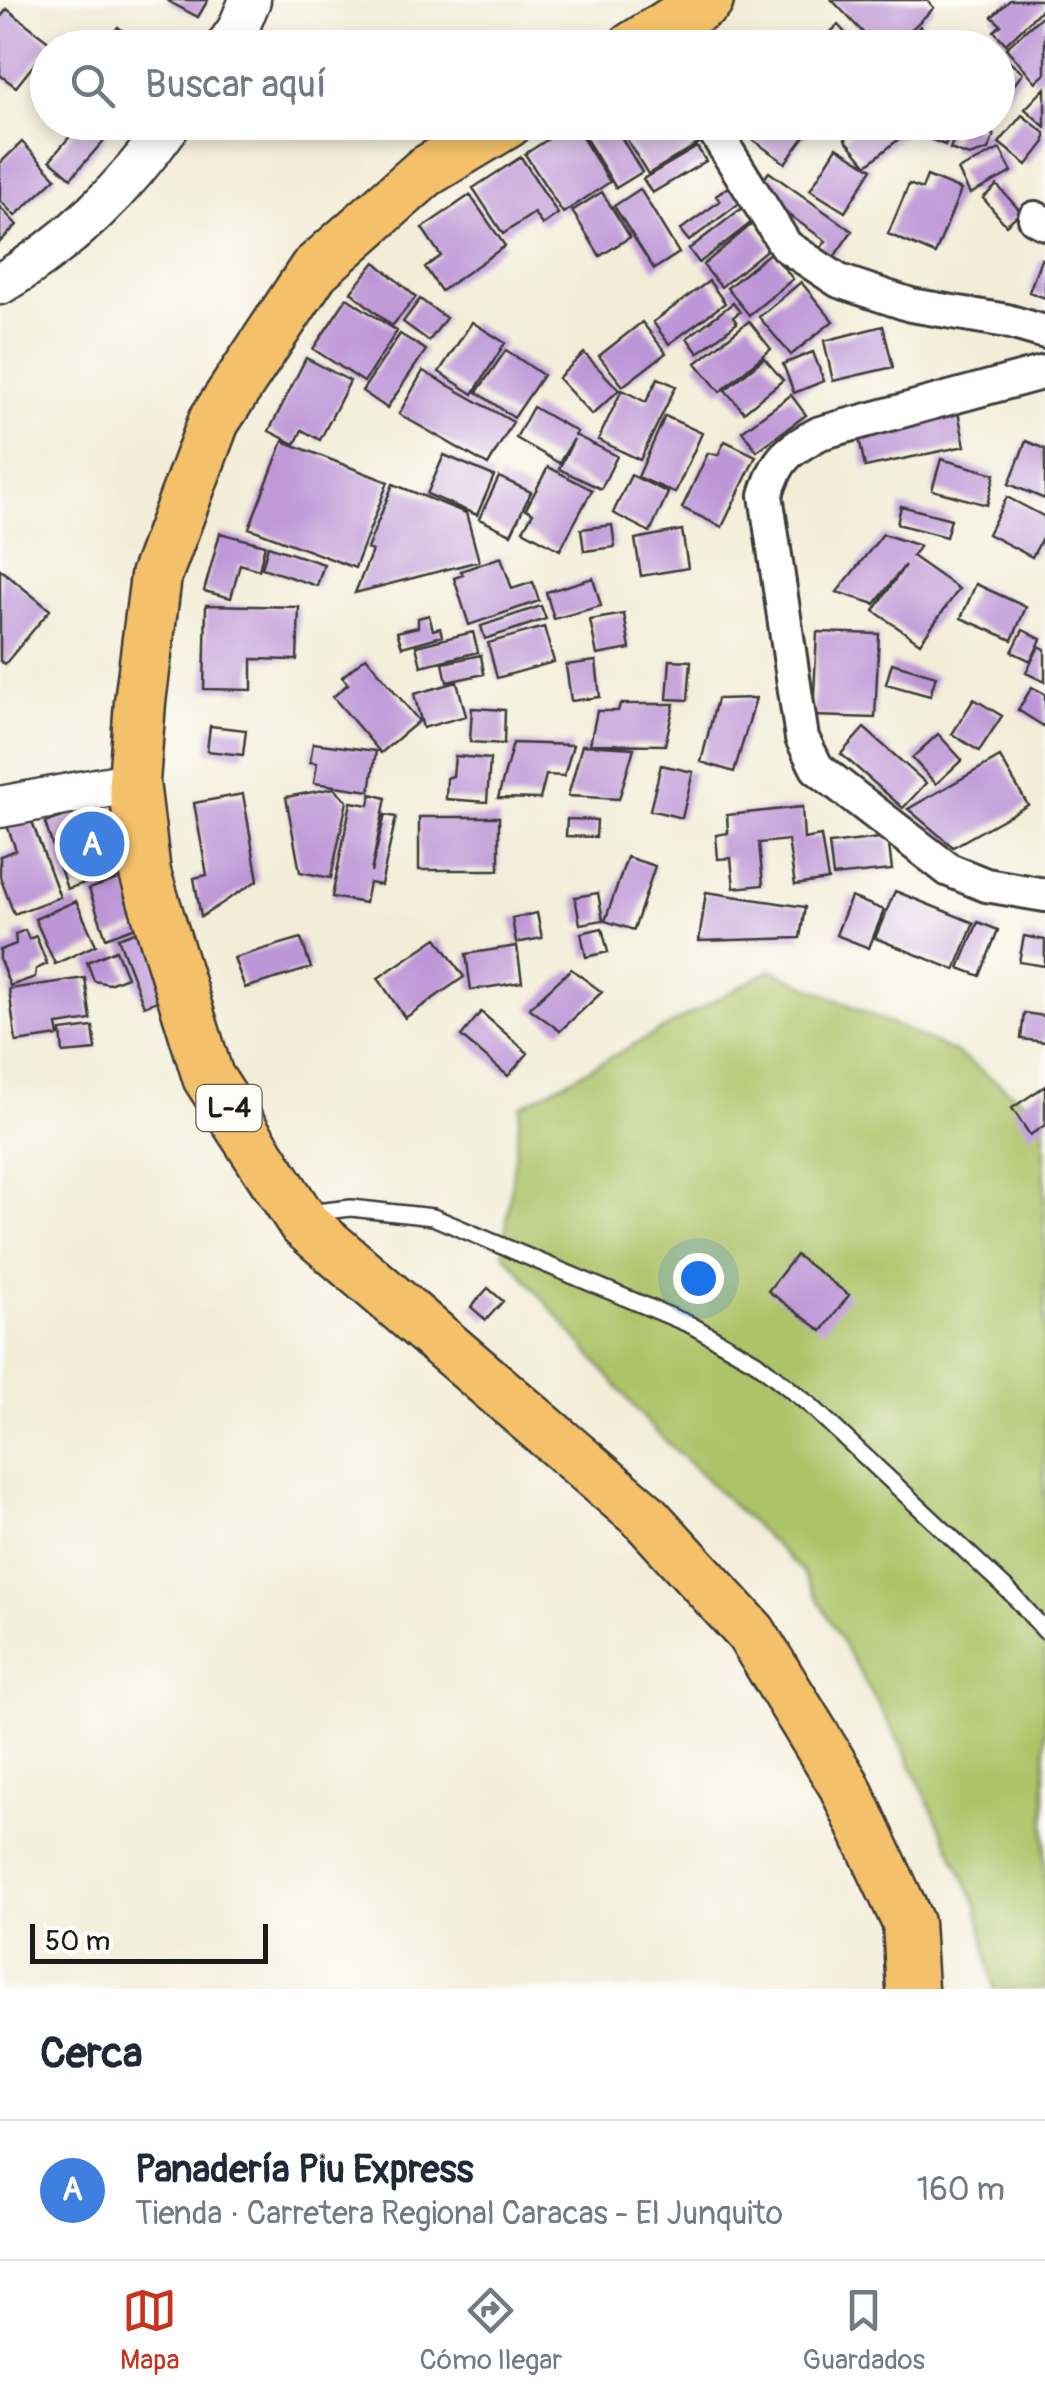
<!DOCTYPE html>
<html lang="es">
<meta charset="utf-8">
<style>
body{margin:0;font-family:Pangolin,sans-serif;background:#f2f2f3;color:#1f2937}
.scale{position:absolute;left:30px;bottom:25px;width:238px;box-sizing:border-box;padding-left:10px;border:5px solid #1c1c1c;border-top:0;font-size:28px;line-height:35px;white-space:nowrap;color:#1c1c1c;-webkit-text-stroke:8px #fdfcf7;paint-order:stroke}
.you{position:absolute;left:698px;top:1278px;width:35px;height:35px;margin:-25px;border:8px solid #fff;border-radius:50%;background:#1a73e8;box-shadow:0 0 0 15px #1a73e833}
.badge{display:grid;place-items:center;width:65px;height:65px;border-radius:50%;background:#c8321e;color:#fff;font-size:32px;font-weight:700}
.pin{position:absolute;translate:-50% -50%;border:5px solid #fff;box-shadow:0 2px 10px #0006}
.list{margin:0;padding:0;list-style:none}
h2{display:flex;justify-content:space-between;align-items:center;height:130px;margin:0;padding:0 40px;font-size:42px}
h2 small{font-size:32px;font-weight:400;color:#747a83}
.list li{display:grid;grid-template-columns:65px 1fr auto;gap:30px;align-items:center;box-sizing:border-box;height:140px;padding:0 40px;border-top:2px solid #e0e1e3}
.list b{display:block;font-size:38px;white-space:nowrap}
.list p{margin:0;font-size:32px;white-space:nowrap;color:#747a83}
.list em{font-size:32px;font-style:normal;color:#747a83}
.icon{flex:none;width:55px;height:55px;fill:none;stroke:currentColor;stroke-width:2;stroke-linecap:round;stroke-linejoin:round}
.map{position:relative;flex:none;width:1045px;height:1989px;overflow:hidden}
.search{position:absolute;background:#fff;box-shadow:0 5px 15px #0003;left:30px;right:30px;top:30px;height:110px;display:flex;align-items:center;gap:25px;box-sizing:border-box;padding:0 35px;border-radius:55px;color:#747a83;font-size:38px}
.sheet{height:270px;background:#fff}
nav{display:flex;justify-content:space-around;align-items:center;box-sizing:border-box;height:140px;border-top:2px solid #e0e1e3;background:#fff;font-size:28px;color:#747a83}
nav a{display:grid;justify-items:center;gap:5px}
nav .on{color:#c8321e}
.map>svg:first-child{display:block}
.green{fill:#adc368;stroke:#647042;stroke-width:2.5}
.building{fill:#bd96d7}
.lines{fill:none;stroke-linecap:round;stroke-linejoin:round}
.service-casing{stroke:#3c3b38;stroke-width:20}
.minor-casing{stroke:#3c3b38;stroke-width:38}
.tertiary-casing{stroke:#3c3b38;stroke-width:45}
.primary-casing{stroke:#3c3b38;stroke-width:55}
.service{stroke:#fff;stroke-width:15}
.minor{stroke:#fff;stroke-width:32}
.tertiary{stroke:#fff;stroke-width:40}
.primary{stroke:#f4c16a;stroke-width:50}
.labels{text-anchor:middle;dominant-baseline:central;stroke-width:8;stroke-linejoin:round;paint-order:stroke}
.shield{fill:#fdfcf7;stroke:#605f5e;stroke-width:2.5}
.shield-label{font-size:28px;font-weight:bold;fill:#1c1c1c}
</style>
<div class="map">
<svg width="1045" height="1989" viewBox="0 0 1045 1989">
<rect width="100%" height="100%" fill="#fdfcf7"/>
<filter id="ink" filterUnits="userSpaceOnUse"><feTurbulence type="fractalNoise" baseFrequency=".01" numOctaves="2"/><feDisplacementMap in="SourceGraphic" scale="20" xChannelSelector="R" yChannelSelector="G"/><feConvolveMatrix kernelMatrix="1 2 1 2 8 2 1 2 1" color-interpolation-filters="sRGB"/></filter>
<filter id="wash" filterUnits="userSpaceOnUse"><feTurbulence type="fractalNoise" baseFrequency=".0048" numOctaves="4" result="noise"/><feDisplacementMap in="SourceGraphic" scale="40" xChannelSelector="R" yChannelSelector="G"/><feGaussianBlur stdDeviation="2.25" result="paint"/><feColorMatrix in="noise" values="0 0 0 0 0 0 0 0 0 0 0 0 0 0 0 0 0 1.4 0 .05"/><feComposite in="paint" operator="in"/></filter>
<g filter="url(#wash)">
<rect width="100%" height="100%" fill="#f3edd8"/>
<path class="green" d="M771 970 955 1052 1045 1116V1989H994L977 1905 904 1750 801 1570 653 1429 503 1252 521 1106Z"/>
<g id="blocks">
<path class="building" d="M166 0H208L198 17Z
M832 0H927L934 8 896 44H874Z
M1010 0H1041L1045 6 1006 44 994 31 1001 25 992 17Z
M7 9 51 43 16 87 0 75V18Z
M1045 13V74L1036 82 1006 48Z
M838 25 859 48H814Z
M920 26 940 48H898Z
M118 27 141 45 139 48H102Z
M703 31 714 48H685L683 44Z
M998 53 1023 73 1004 98 998 93Z
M1045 88V127L1025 109Z
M1022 115 1045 133V142L1027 165 999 143Z
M82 122H89L106 138 71 178 50 160Z
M590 122H612L642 172 616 188 580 129Z
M616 122H696L706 139 648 174Z
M724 122H753L757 128 738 142Z
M766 122H795L808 132 785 163 753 140Z
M848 122H896L905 134 867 165 845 139 855 130Z
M914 122H954L945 145 910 131Z
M960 122 994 135 988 150 969 156 950 149Z
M573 123 610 182 563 213 525 154Z
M22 142 56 178 15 216 0 200V163Z
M697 147 706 161 652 193 643 179Z
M837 147 872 169 845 212 810 190Z
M1000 149 1012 172 970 194 958 170Z
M521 157 558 214 542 225 534 213 503 234 473 188Z
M769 172 852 231 834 257 821 248 826 241 755 191Z
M927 176 961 190 935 254 888 234 909 184 922 189Z
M997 185 1021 212 1006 225 983 198Z
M729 186 741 202 689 241 680 230 720 201 716 196Z
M640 189 679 253 654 269 614 206Z
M602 192 630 237 600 256 572 211Z
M470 195 505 246 441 291 425 267 441 256 422 228Z
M0 207 17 225 0 242Z
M742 208 752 222 699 263 689 249Z
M752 224 770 247 721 287 703 265Z
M771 252 793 279 749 315 727 288Z
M1041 259 1045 261V298L1029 292Z
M375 262 416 297 392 326 351 292Z
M709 281 725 303 669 344 653 322Z
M801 282 833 321 791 355 759 317Z
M347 298 397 331 364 382 313 349Z
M420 299 446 318 429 341 403 322Z
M733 303 740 312 733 317 737 323 698 353 687 338Z
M749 321 771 349 720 392 696 363Z
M472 322 505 343 473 394 439 372Z
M642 322 666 353 623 386 599 356Z
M883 326 893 367 833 381 824 341Z
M400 334 426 350 387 408 362 391Z
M506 350 543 375 514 418 477 392Z
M813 352 824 381 794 393 783 364Z
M584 353 619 390 592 415 558 378Z
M306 358 350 381 320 440 302 430 295 444 269 431Z
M764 358 783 380 744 412 725 390Z
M423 371 513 422 488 465 399 414Z
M658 378 676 386 640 460 598 440 622 390 646 402Z
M791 395 806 415 757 451 742 431Z
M533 407 577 432 575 435 617 456 601 489 559 469 574 439 559 463 516 438Z
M958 412 965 446 865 467 858 433Z
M665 416 702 433 675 493 638 477Z
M283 441 388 482 355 568 249 528Z
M725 441 756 456 722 527 682 508 708 453 718 455Z
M1026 441 1045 449V499L1009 484Z
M444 455 494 476 477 515 427 494Z
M941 459 995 474 987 505 932 490Z
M548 467 592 490 560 550 523 530 533 513 526 509Z
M631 475 668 493 650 532 613 513Z
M499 477 531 492 511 534 479 519Z
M393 484 466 513 479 561 355 593 372 551 367 549Z
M1007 497 1045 517V533L1032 557 988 534Z
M901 506 951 519 946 537 897 524Z
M612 525 615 547 584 551 581 529Z
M682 530 688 568 641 576 635 539Z
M220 533 265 545 259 570 240 564 231 598 204 591Z
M883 534 920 546 912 556 959 589 920 643 874 611 905 565 875 604 837 592Z
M268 546 324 564 317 586 262 568Z
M501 557 512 589 533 582 539 601 469 625 454 578 463 575 461 571Z
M0 569 50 610 5 664 0 661Z
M593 578 601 606 554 619 546 592Z
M976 584 1026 607 1012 640 961 618Z
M206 605 299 607 297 660 252 659V690L204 689Z
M541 606 546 619 485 639 481 626Z
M624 614 630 649 597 655 590 620Z
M429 615 433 630 440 628 442 636 402 647 397 632 418 627V618Z
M544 627 554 662 497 678 488 643Z
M1023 630 1041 639 1031 661 1012 652Z
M473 632 478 652 421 666 416 646Z
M817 632 879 634 875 718 813 716Z
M1039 646 1045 649V682L1026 673Z
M481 655 484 674 447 682 443 663Z
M366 657 419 721 381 753 333 697 348 684 342 677Z
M670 660 691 661 688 700 667 699Z
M596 661 600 697 571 701 566 665Z
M892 663 936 676 930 696 886 684Z
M457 682 466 716 423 728 414 694Z
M1032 687 1045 694V727L1018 710Z
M756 698 734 772 701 762 717 699Z
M974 699 1002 716 979 751 952 734Z
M620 704H674L665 745 590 744 597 711H618Z
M472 708 505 710 504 744 470 742Z
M210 726 246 730 243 755 207 751Z
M864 728 926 783 903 808 841 754Z
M938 734 962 760 936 784 912 758Z
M313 743 376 751 370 791 314 783 317 763 310 762Z
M513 743 573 745 564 776 546 775 540 799 498 798Z
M582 745 634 748 619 799 568 796Z
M455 756 490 759 487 802 446 799 447 778 453 776Z
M1000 757 1028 805 953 847 908 809Z
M661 765 693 772 682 818 650 810Z
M334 788 347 801 331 878 300 872 286 797Z
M243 794 258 880 201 917 194 878 207 875 194 803Z
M371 794 386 798 371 872 385 815 396 817 381 885 369 883 365 903 332 897 351 802 369 805Z
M802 807 804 839 821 836 828 880 795 885 788 840 759 843 763 885 734 888 731 858 718 859 716 835 728 833 727 815Z
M83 810 106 876 67 889 45 823Z
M28 811 60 897 14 914 0 877V856L16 850 5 820Z
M419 817H499V870H419Z
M567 819 597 820 596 837 566 836Z
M888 837 892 870 833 876 829 844Z
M627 857 655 866 634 930 605 921Z
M124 877 141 925 106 938 89 889Z
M895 891 974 923 955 970 875 938Z
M706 892 805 907 800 938 699 941Z
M598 893 603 920 580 924 575 897Z
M851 897 884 910 869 948 836 935Z
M76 901 96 945 55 964 35 919Z
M537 913 542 938 516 943 512 918Z
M978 922 998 930 980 976 959 968Z
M152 926 177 994 144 1006 118 938Z
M602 928 608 952 586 957 581 933Z
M25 930 29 939 36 936 47 964 36 969 35 977 10 986 0 960V950L16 944 15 934Z
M1024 936 1045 940V966L1019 962Z
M301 938 311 968 245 988 234 958Z
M437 938 464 977 405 1018 378 978Z
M517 946 522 982 471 990 466 954Z
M116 950 127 977 109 984 94 981 87 962Z
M571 969 602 992 560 1031 529 1008Z
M85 978 91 1020 57 1025 59 1036 16 1042 9 989Z
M481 1012 528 1053 508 1076 461 1036Z
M1024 1013 1045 1016V1042L1021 1039Z
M93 1027 96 1050 63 1053 61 1031Z
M1045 1086V1125L1030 1135 1012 1108Z
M796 1255 849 1295 822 1331 768 1291Z
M488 1288 503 1301 486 1320 471 1307Z"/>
</g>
</g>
<g filter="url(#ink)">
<use href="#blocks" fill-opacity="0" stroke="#3c3b38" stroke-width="2.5"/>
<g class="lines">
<g class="service-casing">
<path id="service" d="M307 1213 351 1208 433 1217 691 1325 756 1362 811 1406 1013 1595 1045 1631"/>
</g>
<g class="minor-casing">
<path id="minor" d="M709 122 786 246 839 281 911 305 1007 321 1045 332
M1035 218 1045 223
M1045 372 820 433C786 451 777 459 766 495L802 738 817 768 949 870 986 885 1045 895"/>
</g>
<g class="tertiary-casing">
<path id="tertiary" d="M225 48 238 29 250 0
M0 284C71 242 124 189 172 122
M0 807 134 782"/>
</g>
<g class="primary-casing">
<path id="primary" d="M632 48 708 0
M508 122 425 172 314 270 214 421 156 576 140 702 134 782 145 873 208 1077 304 1224 644 1516 751 1633 844 1785 908 1923 912 1989"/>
</g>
<use href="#service" class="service"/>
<use href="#minor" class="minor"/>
<use href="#tertiary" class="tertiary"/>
<use href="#primary" class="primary"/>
</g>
</g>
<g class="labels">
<rect class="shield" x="196.5" y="1085" width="65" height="46" rx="8"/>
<g class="shield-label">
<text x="229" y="1108">L-4</text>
</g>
</g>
</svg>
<div class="scale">50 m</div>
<div class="you"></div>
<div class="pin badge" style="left:92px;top:844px;background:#3f7fe0">A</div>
<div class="search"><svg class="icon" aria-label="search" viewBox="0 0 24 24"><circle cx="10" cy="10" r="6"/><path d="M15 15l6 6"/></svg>Buscar aquí</div>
</div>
<section class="sheet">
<h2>Cerca<small></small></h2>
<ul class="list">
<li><span class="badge" style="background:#3f7fe0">A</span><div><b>Panadería Piu Express</b><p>Tienda · Carretera Regional Caracas - El Junquito</p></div><em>160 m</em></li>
</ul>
</section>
<nav>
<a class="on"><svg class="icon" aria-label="map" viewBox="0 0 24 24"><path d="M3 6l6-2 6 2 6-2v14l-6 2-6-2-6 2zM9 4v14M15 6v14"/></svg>Mapa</a>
<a><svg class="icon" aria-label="directions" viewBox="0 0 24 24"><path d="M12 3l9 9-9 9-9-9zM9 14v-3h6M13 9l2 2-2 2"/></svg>Cómo llegar</a>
<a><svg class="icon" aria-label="saved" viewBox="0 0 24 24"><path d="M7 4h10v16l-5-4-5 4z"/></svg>Guardados</a>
</nav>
